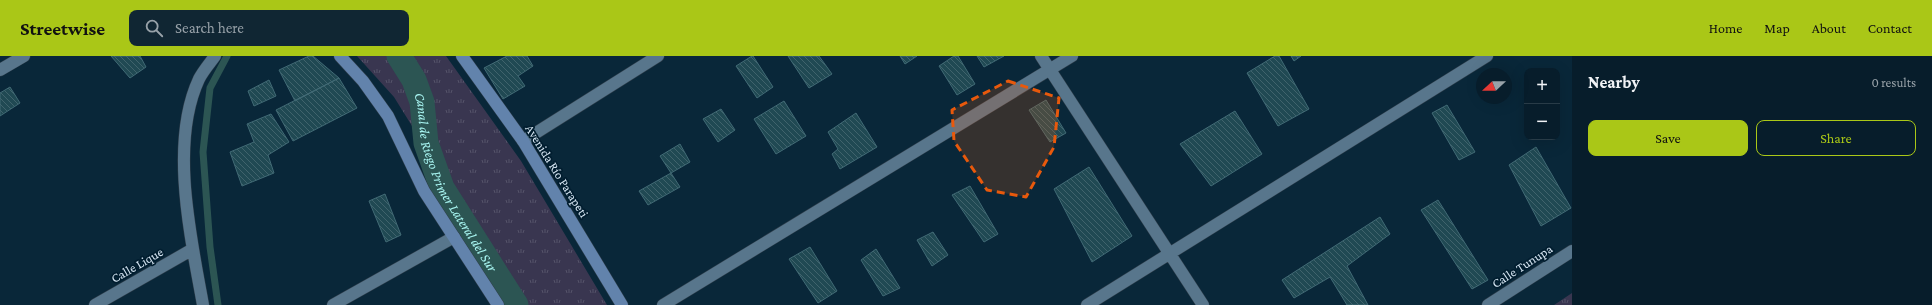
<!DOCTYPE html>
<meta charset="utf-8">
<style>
body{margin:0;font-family:"Crimson Pro",serif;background:#102633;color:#f1f3f6}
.controls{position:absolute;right:12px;top:12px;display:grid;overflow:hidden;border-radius:8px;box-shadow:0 4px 16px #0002}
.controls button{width:36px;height:36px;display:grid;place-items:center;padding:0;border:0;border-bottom:1px solid #283b47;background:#071d2b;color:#f1f3f6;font:20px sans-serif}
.compass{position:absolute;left:1476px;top:12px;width:36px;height:36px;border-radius:50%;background:#071d2b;box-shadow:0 4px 16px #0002;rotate:248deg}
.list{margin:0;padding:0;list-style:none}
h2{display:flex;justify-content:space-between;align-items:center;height:52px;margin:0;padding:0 16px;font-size:17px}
h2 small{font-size:13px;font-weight:400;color:#98a2a9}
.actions{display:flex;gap:8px;padding:12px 16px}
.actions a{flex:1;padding:9px 0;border:1px solid #aac717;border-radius:8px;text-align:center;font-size:14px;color:#aac717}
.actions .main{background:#aac717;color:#111}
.icon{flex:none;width:22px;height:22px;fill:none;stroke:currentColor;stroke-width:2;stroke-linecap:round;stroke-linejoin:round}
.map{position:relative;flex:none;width:1572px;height:249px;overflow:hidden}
header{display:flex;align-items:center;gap:24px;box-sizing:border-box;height:56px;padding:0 20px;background:#aac717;color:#111}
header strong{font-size:19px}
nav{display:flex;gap:22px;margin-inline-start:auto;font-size:14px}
.search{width:280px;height:36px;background:#102633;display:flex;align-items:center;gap:10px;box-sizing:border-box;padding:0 14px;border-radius:8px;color:#98a2a9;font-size:15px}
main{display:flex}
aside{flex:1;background:#071d2b}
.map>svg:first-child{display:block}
.grass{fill:url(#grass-tufts)}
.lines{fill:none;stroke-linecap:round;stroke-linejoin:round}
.stream{stroke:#2c5553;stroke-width:7}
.canal{stroke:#2c5553;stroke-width:25}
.building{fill:url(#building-back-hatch);stroke:#416a75}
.street-casing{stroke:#2f3e4b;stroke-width:13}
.secondary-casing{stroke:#2f3e4b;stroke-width:13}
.street{stroke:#58768c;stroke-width:12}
.secondary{stroke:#6283ac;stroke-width:12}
.marked{fill:#e8590c;fill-opacity:0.2;stroke:#e8590c;stroke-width:3;stroke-dasharray:8 5;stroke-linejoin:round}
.labels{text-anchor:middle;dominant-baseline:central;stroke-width:3.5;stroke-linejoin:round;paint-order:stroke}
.street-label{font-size:13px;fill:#d5e5f2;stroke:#011d2f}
.water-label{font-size:14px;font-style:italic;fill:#a7f4f0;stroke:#011d2f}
</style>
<header>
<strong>Streetwise</strong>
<div class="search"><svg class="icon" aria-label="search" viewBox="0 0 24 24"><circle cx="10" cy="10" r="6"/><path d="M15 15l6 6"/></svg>Search here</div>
<nav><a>Home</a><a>Map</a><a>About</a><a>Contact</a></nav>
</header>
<main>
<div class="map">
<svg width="1572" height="249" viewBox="0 0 1572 249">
<defs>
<pattern id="grass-tufts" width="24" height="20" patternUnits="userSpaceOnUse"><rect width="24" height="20" fill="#393650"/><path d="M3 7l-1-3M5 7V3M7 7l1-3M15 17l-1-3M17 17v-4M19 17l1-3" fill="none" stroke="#55536a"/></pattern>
<pattern id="building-back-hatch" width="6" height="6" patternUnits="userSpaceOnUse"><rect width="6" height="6" fill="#204953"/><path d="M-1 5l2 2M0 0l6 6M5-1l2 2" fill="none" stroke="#40636c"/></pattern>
</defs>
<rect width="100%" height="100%" fill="#092739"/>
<path class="grass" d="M357 0H446L521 105 607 249H507L437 139 412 70 394 41Z
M1572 237V249H1554Z"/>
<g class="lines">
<path class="stream" d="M218 249 210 191 203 96 210 32 227 0"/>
<path class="canal" id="s1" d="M399 0 414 24 422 46 426 87 442 132 516 249"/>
</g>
<path class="building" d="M111 0H140L146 11 130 22Z
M309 0H313L339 22 295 45 279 14Z
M507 0H527L533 10 518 20 525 30 503 43 484 12Z
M752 0H753L773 31 757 42 736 10Z
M788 0H819L832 18 809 32Z
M900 0H917L905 8Z
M954 0H958L975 28 957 39 939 10Z
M977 0H1004L984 11Z
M1275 0H1279L1309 53 1278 70 1247 17Z
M1291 0H1301L1294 5Z
M339 22 357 52 293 85 276 54Z
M269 24 276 40 254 50 248 35Z
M10 31 20 47 0 60V37Z
M1046 44 1066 77 1050 86 1029 54Z
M784 45 806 80 776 98 754 63Z
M1447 49 1475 96 1459 104 1432 57Z
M721 53 735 74 718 86 703 63Z
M1235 55 1262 98 1211 130 1180 88Z
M856 57 877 91 840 113 832 98 838 93 828 76Z
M271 58 289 86 268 99 274 117 242 130 230 96 254 86 247 68Z
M680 88 690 106 671 117 660 100Z
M1536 91 1571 152 1541 170 1509 109Z
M1089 111 1132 180 1092 206 1054 133Z
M671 117 680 131 648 149 639 135Z
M970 130 998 178 984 186 952 139Z
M385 138 401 179 386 186 369 145Z
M1438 144 1488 224 1472 233 1421 154Z
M1380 161 1390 178 1347 210 1368 249H1347L1330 221 1294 242 1282 224Z
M933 176 948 199 932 210 917 184Z
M810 191 837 235 818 247 789 203Z
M876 193 900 232 883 240 861 204Z"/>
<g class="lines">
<g class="street-casing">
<path id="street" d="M1041 0 1203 249
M0 14 24 0
M523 85 658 0
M95 249 193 193
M203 249C191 182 169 87 199 23 203 15 210 7 215 0
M333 249 454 181
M663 249 1072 0
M1087 249 1487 0
M1488 249 1572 195"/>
</g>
<g class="secondary-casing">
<path id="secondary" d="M340 0 363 25 388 60 424 135 498 249
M462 0 523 85 622 249"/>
</g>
<use href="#street" class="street"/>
<use href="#secondary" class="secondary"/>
</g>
<path class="marked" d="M1008 25 1059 42 1054 91 1026 141 987 134 954 85 952 54Z"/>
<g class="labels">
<g class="street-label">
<text transform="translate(557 115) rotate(58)">Avenida Río Parapeti</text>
<text transform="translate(137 209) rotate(-30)">Calle Lique</text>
<text transform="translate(1522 210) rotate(-33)">Calle Tunupa</text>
</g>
<g class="water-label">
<text stroke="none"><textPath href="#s1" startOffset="140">Canal de Riego Primer Lateral del Sur</textPath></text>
</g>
</g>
</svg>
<div class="controls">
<button>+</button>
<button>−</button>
</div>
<svg class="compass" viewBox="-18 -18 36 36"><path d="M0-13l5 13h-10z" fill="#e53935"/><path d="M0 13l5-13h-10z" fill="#98a2a9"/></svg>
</div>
<aside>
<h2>Nearby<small>0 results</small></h2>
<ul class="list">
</ul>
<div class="actions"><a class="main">Save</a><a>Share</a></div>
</aside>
</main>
